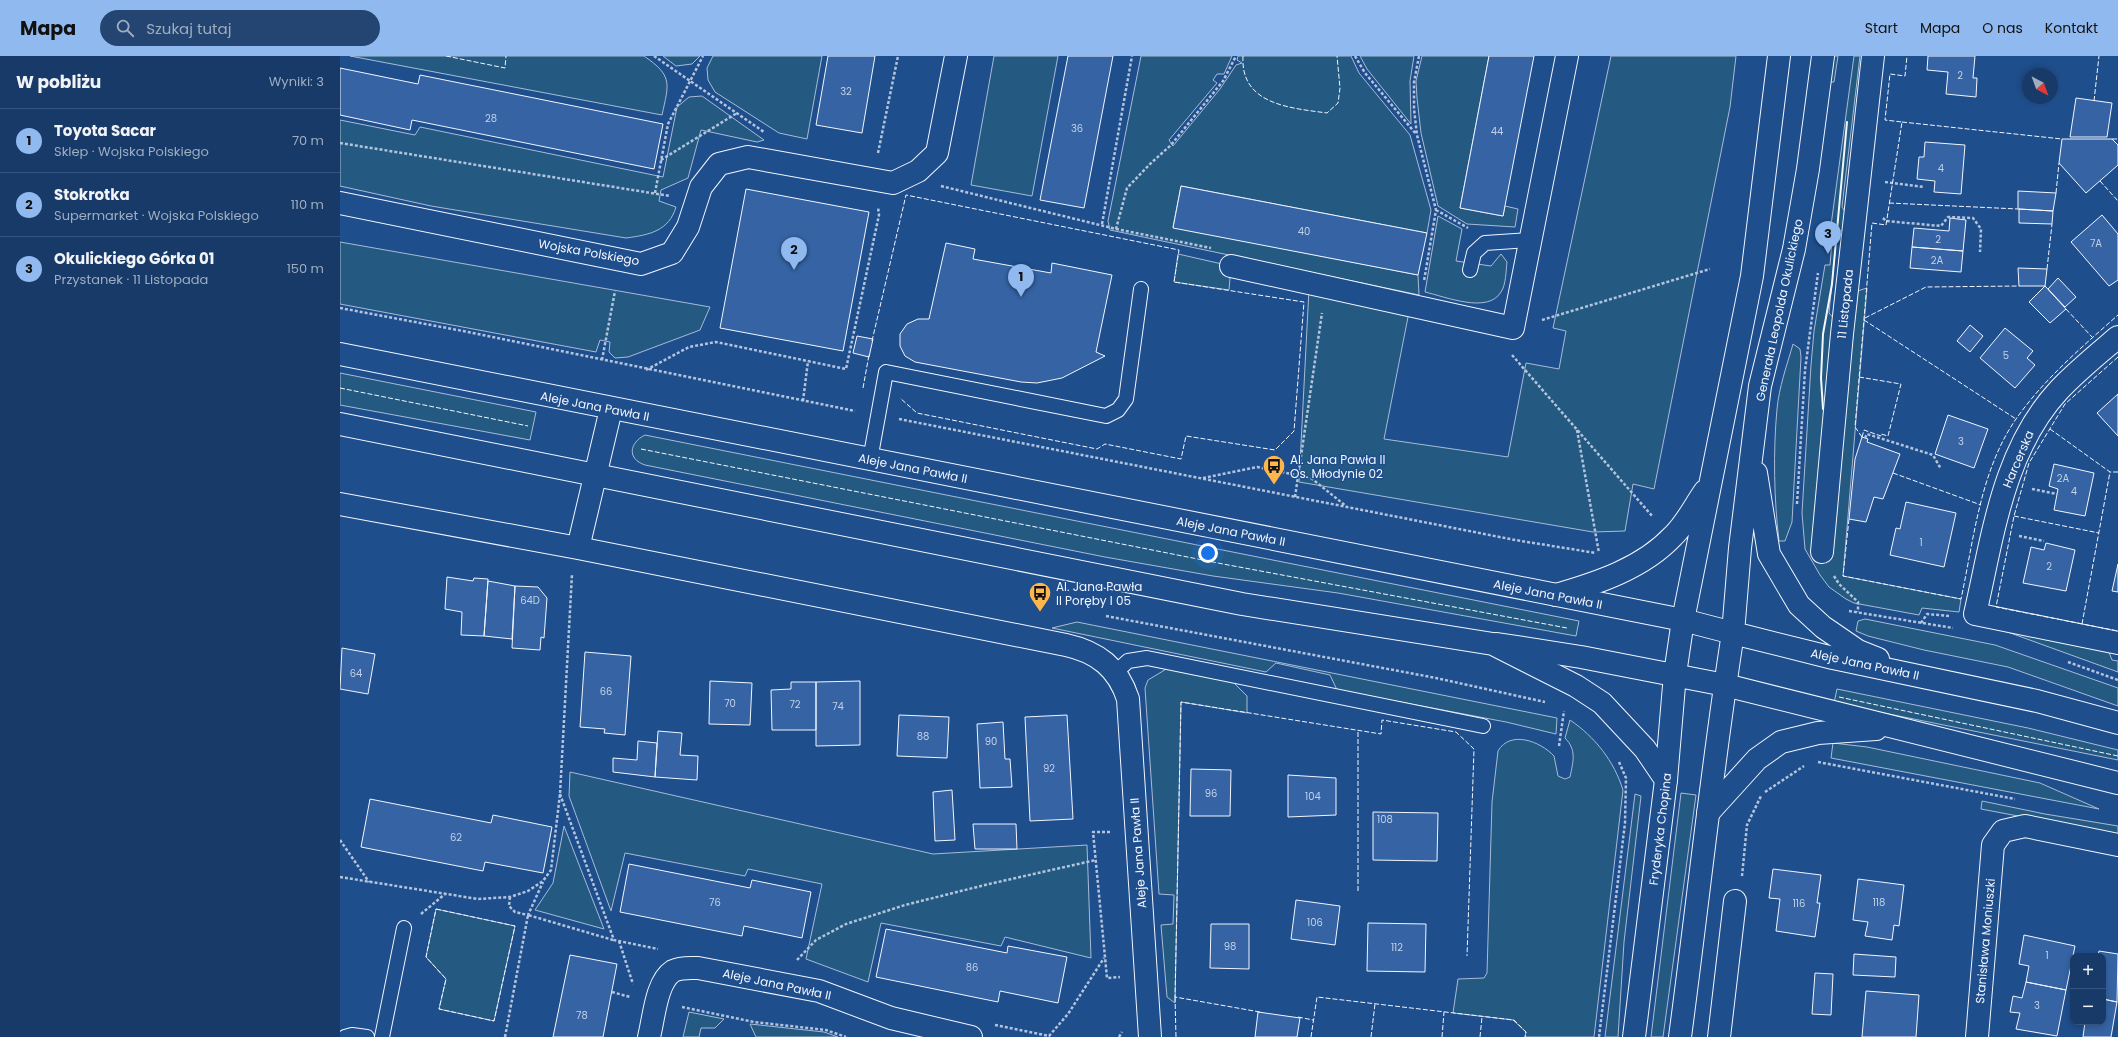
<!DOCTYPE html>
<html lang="pl">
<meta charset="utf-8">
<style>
body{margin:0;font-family:Poppins,sans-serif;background:#244571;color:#f1f3f6}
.controls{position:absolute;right:12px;bottom:12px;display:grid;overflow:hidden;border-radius:8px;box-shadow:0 2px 6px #0003}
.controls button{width:36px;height:36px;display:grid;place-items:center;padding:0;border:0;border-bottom:1px solid #36547d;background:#173a69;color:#f1f3f6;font:20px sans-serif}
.compass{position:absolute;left:1682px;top:12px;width:36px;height:36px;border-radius:50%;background:#173a69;box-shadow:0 2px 6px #0003;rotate:139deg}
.you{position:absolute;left:868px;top:497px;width:14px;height:14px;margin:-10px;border:3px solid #fff;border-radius:50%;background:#1a73e8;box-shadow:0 0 0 6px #1a73e833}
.badge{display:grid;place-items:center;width:26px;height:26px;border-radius:50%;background:#90b9f0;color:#111;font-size:13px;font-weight:700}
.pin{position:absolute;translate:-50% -33px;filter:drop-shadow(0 1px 2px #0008)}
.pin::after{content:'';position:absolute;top:21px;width:14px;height:12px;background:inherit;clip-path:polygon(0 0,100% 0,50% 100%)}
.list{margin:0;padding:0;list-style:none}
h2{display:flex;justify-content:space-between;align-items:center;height:52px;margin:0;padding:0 16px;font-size:17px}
h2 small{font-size:13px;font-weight:400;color:#9eadc0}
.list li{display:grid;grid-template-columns:26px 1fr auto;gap:12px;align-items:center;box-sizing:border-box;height:64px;padding:0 16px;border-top:1px solid #36547d}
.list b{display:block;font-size:15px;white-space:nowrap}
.list p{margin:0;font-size:13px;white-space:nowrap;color:#9eadc0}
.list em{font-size:13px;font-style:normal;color:#9eadc0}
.icon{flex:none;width:22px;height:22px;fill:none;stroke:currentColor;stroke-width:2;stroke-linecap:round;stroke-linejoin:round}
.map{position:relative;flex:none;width:1778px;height:981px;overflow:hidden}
header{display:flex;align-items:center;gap:24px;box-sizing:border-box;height:56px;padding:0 20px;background:#90b9f0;color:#111}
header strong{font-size:19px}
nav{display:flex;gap:22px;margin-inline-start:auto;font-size:14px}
.search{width:280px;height:36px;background:#244571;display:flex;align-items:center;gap:10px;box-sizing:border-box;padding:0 14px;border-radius:22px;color:#9eadc0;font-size:15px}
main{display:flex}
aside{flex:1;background:#173a69}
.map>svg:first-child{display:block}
.green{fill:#245a82;stroke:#a8bbd7}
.building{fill:#3563a3;stroke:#f2f6ff}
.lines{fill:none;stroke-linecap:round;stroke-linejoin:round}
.service-casing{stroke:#f2f6ff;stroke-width:16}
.minor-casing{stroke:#f2f6ff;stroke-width:24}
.tertiary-casing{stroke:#f2f6ff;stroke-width:24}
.secondary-casing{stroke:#f2f6ff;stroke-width:24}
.path{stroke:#b3c4dc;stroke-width:2.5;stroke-dasharray:3 2;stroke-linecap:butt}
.service{stroke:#1f4e8c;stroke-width:14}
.minor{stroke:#1f4e8c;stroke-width:22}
.tertiary{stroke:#1f4e8c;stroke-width:22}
.secondary{stroke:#1f4e8c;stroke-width:22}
.fence{stroke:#f2f6ff;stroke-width:1;stroke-dasharray:5 2;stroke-linecap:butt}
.wall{stroke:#f2f6ff;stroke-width:2}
.labels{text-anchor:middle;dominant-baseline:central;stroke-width:3;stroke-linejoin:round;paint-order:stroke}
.number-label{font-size:10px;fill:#c3d1e8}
.street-label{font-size:12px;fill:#f2f6ff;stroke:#1f4e8c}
.poi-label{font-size:12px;fill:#f2f6ff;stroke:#1f4e8c;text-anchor:start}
</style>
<header>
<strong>Mapa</strong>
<div class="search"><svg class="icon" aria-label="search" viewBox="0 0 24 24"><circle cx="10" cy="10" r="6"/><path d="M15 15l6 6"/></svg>Szukaj tutaj</div>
<nav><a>Start</a><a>Mapa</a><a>O nas</a><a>Kontakt</a></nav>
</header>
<main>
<aside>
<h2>W pobliżu<small>Wyniki: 3</small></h2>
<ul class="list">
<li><span class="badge">1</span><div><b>Toyota Sacar</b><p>Sklep · Wojska Polskiego</p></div><em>70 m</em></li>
<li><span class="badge">2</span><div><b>Stokrotka</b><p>Supermarket · Wojska Polskiego</p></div><em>110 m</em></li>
<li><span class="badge">3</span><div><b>Okulickiego Górka 01</b><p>Przystanek · 11 Listopada</p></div><em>150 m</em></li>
</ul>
</aside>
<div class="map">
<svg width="1778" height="981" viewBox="0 0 1778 981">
<rect width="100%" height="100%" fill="#1f4e8c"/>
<path class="green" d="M10 0H304C333 20 329 27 322 59Z
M323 0H360L352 8 336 10Z
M373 0H482L467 83 439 77 375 36 368 24 367 12Z
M654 0H718L692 140 631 129Z
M801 0H892L884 18H877L873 24 877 27 829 84 833 90 880 33 896 9 902 7 897 4 898 0H1011L1019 17 1070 79 1091 154 1087 177 841 130 833 171 1078 219 1079 239 770 174 768 165Z
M1020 0H1074L1070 25 1071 68 1027 13Z
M1082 0H1149L1120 152 1163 160 1165 150 1178 153 1175 171 1127 168 1098 150 1081 77 1077 42 1076 25Z
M1271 0H1396L1390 51 1314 433 1293 428 1285 475 1253 476 959 426 969 233 1069 256 1044 383 1168 401 1186 307 1219 313 1226 275 1213 272Z
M1493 0H1498L1494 26H1490Z
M1514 0H1520L1502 151 1508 160 1507 171 1497 177 1489 257 1497 266 1514 236 1527 232 1503 520 1621 543 1619 556 1582 552 1579 559 1514 547 1506 543 1489 531 1480 519 1465 493 1462 457 1471 309 1474 275 1485 209H1490L1492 185 1489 184Z
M362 40 424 84 417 86 361 74 348 122 321 134 319 145 336 151C329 175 309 179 286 182L91 150 0 130V64L75 79 80 71 323 121 337 51 349 41Z
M1098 160 1122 173 1116 205 1151 210 1161 198 1167 206C1166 214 1166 229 1161 236 1148 258 1106 241 1085 236Z
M0 186 370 251 360 274 288 301 275 302 269 296 270 286 260 284 256 296 0 248Z
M838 198 891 210 889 234 834 226Z
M1453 288 1460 293 1461 301 1452 466 1445 485H1439C1434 443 1433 396 1437 353 1439 331 1447 309 1453 288Z
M0 317 196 356 190 384 0 349Z
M305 379 1239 565 1236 580 998 537 873 520 765 501 305 409C287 403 289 387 305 379Z
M1525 563 1655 589 1778 632V650L1668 611 1584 594 1528 580 1516 575 1518 565Z
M737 566 1217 662 1216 678 1166 666 997 634 990 619 936 607 926 616 712 572Z
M1651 570 1768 594 1772 604 1778 605V616Z
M828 612 892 625 907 640V657L841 646 835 947 827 941 821 869 833 868 834 839 819 838 805 632 808 624Z
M1497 633 1688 672 1778 694V704L1494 647Z
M1230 664C1255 681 1274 705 1283 734L1254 981H1185L1186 976 1173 964 1113 957 1118 923 1144 922 1147 917 1152 746 1158 695C1170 674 1200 685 1214 700L1218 720 1225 723 1230 721C1233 706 1237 694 1225 682Z
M1493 687 1527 691 1700 727 1759 753 1491 702Z
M230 716 593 798 747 789 751 902 665 881 661 890 541 867 528 926 466 903 482 828 408 813 405 820 285 797 271 855 229 740Z
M1341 737 1356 739 1323 981H1311Z
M1295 738 1301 740 1284 886 1278 981H1265Z
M1642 745 1705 758 1778 770V779L1641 753Z
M224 770 264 873 195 854 213 827Z
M96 853 175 870 154 965 99 953 106 923 86 901Z
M349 956 384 963 375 972H361L359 981H343Z
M410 968 484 976 498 981H416Z"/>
<path class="building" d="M488 0H535L522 77 476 69Z
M728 0H773L744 152 700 144Z
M1149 0H1194L1163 160 1120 152Z
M1588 0H1635L1633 22H1637L1636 41 1606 38 1608 16 1587 14Z
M0 12 78 28 80 19 323 68 314 113 72 64 70 74 0 59Z
M1736 42 1772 47 1767 81H1730Z
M1722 83H1772L1778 89V109L1746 137 1719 107Z
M1585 86 1625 89 1621 138 1594 136 1595 125 1577 123 1579 101H1584Z
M841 130 1087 177 1078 219 833 172Z
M406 133 529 156 503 295 380 272Z
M1678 135 1716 137 1713 155 1678 153Z
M1679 153 1713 155 1712 168 1679 167Z
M1762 159 1778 178V224L1769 230 1731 186Z
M1610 162 1626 164 1623 195 1572 191 1574 172 1609 175Z
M606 187 635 193 633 203 711 217 712 207 772 219 756 296 765 300 722 322 697 327 681 326 575 306 565 300 560 290V278L567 268 578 263H589Z
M1572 191 1623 195 1621 216 1570 212Z
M1678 212 1707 213 1705 230H1679Z
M1718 222 1736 241 1725 251 1708 233Z
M1705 230 1726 253 1710 267 1689 246Z
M1630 269 1643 280 1630 296 1617 285Z
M1665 272 1693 295 1687 302 1695 309 1675 332 1640 302Z
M517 280 533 283 529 301 513 297Z
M1778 338V380L1757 357Z
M1608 359 1648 373 1634 412 1595 398Z
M1522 381 1528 383 1527 386 1560 398 1543 443 1534 441 1526 466 1509 463 1515 403Z
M1714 408 1754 417 1745 460 1714 454 1718 433 1709 430Z
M1566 446 1616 457 1604 511 1550 499 1556 472 1560 473Z
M1706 487 1735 494 1726 535 1683 527 1691 491 1704 494Z
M1778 508V536L1772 535Z
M107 521 133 525 134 522 148 523 144 580 121 579 122 556 105 553Z
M148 525 175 530 172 583 144 580Z
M175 530 198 531 207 542 204 582 201 581 200 594 172 592Z
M2 592 35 598 28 638 0 633Z
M245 596 291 600 285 679 264 677 265 673 240 671Z
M370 625 412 627 410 669 369 668Z
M520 625V689L476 690V626Z
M451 626H476V674H432L431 634 451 633Z
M559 659 609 661 607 702 557 700Z
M727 659 733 763 690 765 685 661Z
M663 666 665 703H670L672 731 640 732 637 668Z
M318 675 342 677 340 699 358 700 357 724 315 721Z
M298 685 317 687 315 721 273 716V702L297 704Z
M851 713 891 714 890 760H850Z
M948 719 996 722V759L948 761Z
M612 734 615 784 595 785 593 736Z
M30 743 151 767 153 759 212 771 203 817 145 806 143 815 21 791Z
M1033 756 1098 757 1097 805 1033 804Z
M633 768H676L677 793H635Z
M289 808 410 832 412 824 471 836 462 882 404 870 402 880 280 856Z
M1433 813 1481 819 1477 847H1480L1475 881 1436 875 1440 843 1429 842Z
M1518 823 1564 829 1559 870 1554 869 1552 884 1525 880 1528 866 1513 864Z
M956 844 1000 850 995 889 951 883Z
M1028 867 1086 868 1085 916 1027 915Z
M871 868H909V913L870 912Z
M546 873 667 897 668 890 727 901 718 947 660 935 658 946 536 921Z
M1684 879 1735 890 1726 934 1686 926 1689 910 1679 908Z
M1759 895 1778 898 1777 946 1763 943V900H1758Z
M1514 898 1556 901 1555 921 1513 919Z
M230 899 277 908 263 981H213Z
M1475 917 1493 918 1491 959 1472 958Z
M1686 926 1726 934 1717 980 1676 973 1680 957 1670 956 1673 940 1682 942Z
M1526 935 1579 939 1576 981H1522Z
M1763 943 1777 946 1771 981H1743L1745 966H1763Z
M918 956 960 962 957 981H915Z"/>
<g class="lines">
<g class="service-casing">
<path id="service" d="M1130 214 1134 197 1145 187 1191 184
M530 404 546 316 766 360 778 354 786 343 801 233
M776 616 788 605 807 602 1143 670
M5 981 12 979 27 981
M42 981 64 872"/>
</g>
<g class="minor-casing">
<path id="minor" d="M0 147 301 208 332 197 348 171 361 131 379 108 408 101 553 127 578 115 597 97 616 0
M891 210 1173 272 1227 0
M1778 281C1758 298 1738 314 1719 334 1663 394 1653 480 1635 558L1778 587
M0 448 238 492 726 589C758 596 778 612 788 643L810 981
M238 492 271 353
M1482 496 1502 278 1533 0
M309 981C314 962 316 926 333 915 341 911 350 912 358 912L479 935 551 962 631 981
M1379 981 1395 845
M1637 981 1653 789 1663 775 1685 770 1778 789"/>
</g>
<g class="tertiary-casing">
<path id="tertiary" d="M1483 0 1468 113 1454 193 1420 330 1400 492 1393 577 1493 602 1697 645 1778 667
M1416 417 1429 498 1459 549 1483 571 1518 595 1538 603
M1216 539C1258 527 1303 512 1333 480 1346 468 1355 449 1365 435
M1157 588 1241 601 1385 629 1778 727
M1326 724 1335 618 1343 564 1412 220 1439 0
M1368 757 1417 703 1441 686 1478 677 1536 673"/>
</g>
<g class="secondary-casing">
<path id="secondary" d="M0 298 1343 564 1393 577C1372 711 1358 846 1340 981
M0 368 902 548 1153 588 1236 630 1262 647 1305 693 1326 724 1294 981"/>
</g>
<path class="path" d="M314 0 424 76
M1015 0 1025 17 1076 78
M1079 0 1074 26V53L1077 79 1096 154 1084 225
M0 87 330 140
M538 97 558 0
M321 104 397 57
M1545 126 1584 131
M601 130 776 173 787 132 810 108 831 89 883 25 896 0
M315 137 328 68 363 0
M1096 154 1128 172
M1543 162 1546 165 1601 170 1608 161 1633 162 1641 173 1640 196
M762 168 792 0
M776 173 871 192
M0 252 123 275 515 355
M1202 264 1370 213
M1172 299 1313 461
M262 304 275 235
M306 314 349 291 376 286 506 313 539 159 538 151
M463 345 468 305
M559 363 1175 484 1256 497
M1237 374 1259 497
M1525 382 1527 378 1593 399 1601 413
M863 422 917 411 971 422 1006 450
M1692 433 1717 438
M955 441 982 257
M1457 448 1465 314 1478 217
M1679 480 1704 485
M1494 520 1499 528 1518 546V556
M1509 555 1613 572
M766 560 1096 622 1205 646
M1581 567 1587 558 1609 560
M1728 606 1778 624
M1219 690 1224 655
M1478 706 1675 743
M1425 736 1464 710
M220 738 274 884 318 893
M770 776H753L767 922 780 921
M0 784 29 826
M1402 820 1407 769 1421 740
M0 821 138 843 170 841 188 835 203 825 211 814 220 738 232 518
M170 841 169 850 175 856 188 859 203 826
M81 858 105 838
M279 885 293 928
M457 904 476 884 506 868 565 849 649 828 756 804
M272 936 290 941
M342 951 414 966 486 974 506 981
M655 969 709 980 728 958 764 902
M165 981 188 859 273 884
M779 981 782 976
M1259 981 1285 767 1286 722 1279 706"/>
<use href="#service" class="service"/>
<use href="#minor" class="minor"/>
<use href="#tertiary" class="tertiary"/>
<use href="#secondary" class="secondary"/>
<path class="fence" d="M106 0 165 12 166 0
M903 0C900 49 951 52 987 57L998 47 1000 32 997 0
M1754 45 1759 0
M1562 66 1722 83
M1772 83H1778
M1760 125 1778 145
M1716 137 1719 107
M1549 147 1678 153
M1707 213 1712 168
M1726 253 1752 281
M1525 262 1586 231 1679 230
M1524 264 1676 363
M532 285 566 139 839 194 834 226 964 246 954 375 935 394 846 380 841 403 765 388 757 393 577 357 560 342
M1778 301 1725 348 1689 407 1674 460 1656 551 1778 575
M1519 321 1561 328 1548 380 1541 378V380L1524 374 1522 381
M0 332 188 370
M523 332 529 299
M1710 373 1770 416H1778
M1522 381 1515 371 1532 167 1546 169 1562 66 1545 64 1550 18 1565 20 1567 0
M301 393 883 508 1227 572
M1553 417 1641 449
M1674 460 1759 477
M1509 463 1503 520 1621 543C1634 483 1640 415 1676 363 1704 323 1742 291 1778 259
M1742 568 1770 416
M1499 641 1778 700
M1018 835V675
M96 853 175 870 154 965 99 953 106 923 86 901Z
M835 941 836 981
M920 956 835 941 841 646 1041 678 1042 664 1116 676 1134 693 1127 900
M958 961 973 964
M971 981 977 941 1174 964 1186 976 1185 981
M1031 981 1035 948
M1102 981 1104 956
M1140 981 1142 961"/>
<path class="wall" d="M1483 353 1481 322 1483 278 1492 228 1507 66"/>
</g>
<defs>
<g id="bus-pin" transform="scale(1.15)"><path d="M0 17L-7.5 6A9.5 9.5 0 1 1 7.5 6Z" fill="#ffb74d" stroke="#1f4e8c"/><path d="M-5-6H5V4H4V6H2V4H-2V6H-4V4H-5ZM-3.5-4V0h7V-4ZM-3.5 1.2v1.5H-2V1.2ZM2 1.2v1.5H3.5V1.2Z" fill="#111"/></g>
</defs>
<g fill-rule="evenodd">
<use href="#bus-pin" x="934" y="410"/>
<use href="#bus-pin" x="700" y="537"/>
</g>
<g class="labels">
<g class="number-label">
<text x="1620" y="19">2</text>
<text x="506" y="35">32</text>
<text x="151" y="62">28</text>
<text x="737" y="72">36</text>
<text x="1157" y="75">44</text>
<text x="1601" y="112">4</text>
<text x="964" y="175">40</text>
<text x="1598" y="183">2</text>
<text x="1756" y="187">7A</text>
<text x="1597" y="204">2A</text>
<text x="1666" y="299">5</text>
<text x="1621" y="385">3</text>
<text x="1723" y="422">2A</text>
<text x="1734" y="435">4</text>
<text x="1581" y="486">1</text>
<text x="1709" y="510">2</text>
<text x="190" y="544">64D</text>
<text x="16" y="617">64</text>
<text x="266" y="635">66</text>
<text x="390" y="647">70</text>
<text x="455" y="648">72</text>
<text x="498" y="650">74</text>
<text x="583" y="680">88</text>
<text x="651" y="685">90</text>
<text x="709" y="712">92</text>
<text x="871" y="737">96</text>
<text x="973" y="740">104</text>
<text x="1045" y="763">108</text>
<text x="116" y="781">62</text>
<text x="375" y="846">76</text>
<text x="1539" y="846">118</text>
<text x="1459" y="847">116</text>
<text x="975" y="866">106</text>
<text x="890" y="890">98</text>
<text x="1057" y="891">112</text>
<text x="1707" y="899">1</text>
<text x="632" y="911">86</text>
<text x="1697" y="949">3</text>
<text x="242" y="959">78</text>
</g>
<g class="street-label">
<text transform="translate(249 196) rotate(10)">Wojska Polskiego</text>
<text transform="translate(1505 248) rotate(-84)">11 Listopada</text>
<text transform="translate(1439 254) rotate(-78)">Generała Leopolda Okulickiego</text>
<text transform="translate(255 350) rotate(11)">Aleje Jana Pawła II</text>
<text transform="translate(1678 403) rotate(-67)">Harcerska</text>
<text transform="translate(573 412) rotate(11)">Aleje Jana Pawła II</text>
<text transform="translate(891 475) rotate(11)">Aleje Jana Pawła II</text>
<text transform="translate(1208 538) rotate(11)">Aleje Jana Pawła II</text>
<text transform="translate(1525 608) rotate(12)">Aleje Jana Pawła II</text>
<text transform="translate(1320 773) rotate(-83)">Fryderyka Chopina</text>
<text transform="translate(798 797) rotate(-94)">Aleje Jana Pawła II</text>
<text transform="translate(1645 885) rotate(-85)">Stanisława Moniuszki</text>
<text transform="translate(437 928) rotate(12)">Aleje Jana Pawła II</text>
</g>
<g class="poi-label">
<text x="950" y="403">Al. Jana Pawła II<tspan x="950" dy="14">Os. Młodynie 02</tspan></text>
<text x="716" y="530">Al. Jana Pawła<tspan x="716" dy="14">II Poręby I 05</tspan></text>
</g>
</g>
</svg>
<div class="controls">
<button>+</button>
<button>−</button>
</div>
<svg class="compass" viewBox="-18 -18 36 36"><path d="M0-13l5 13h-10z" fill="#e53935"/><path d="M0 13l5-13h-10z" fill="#9eadc0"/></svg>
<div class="you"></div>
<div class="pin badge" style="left:681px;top:241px">1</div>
<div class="pin badge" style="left:454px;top:214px">2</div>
<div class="pin badge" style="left:1488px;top:198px">3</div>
</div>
</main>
